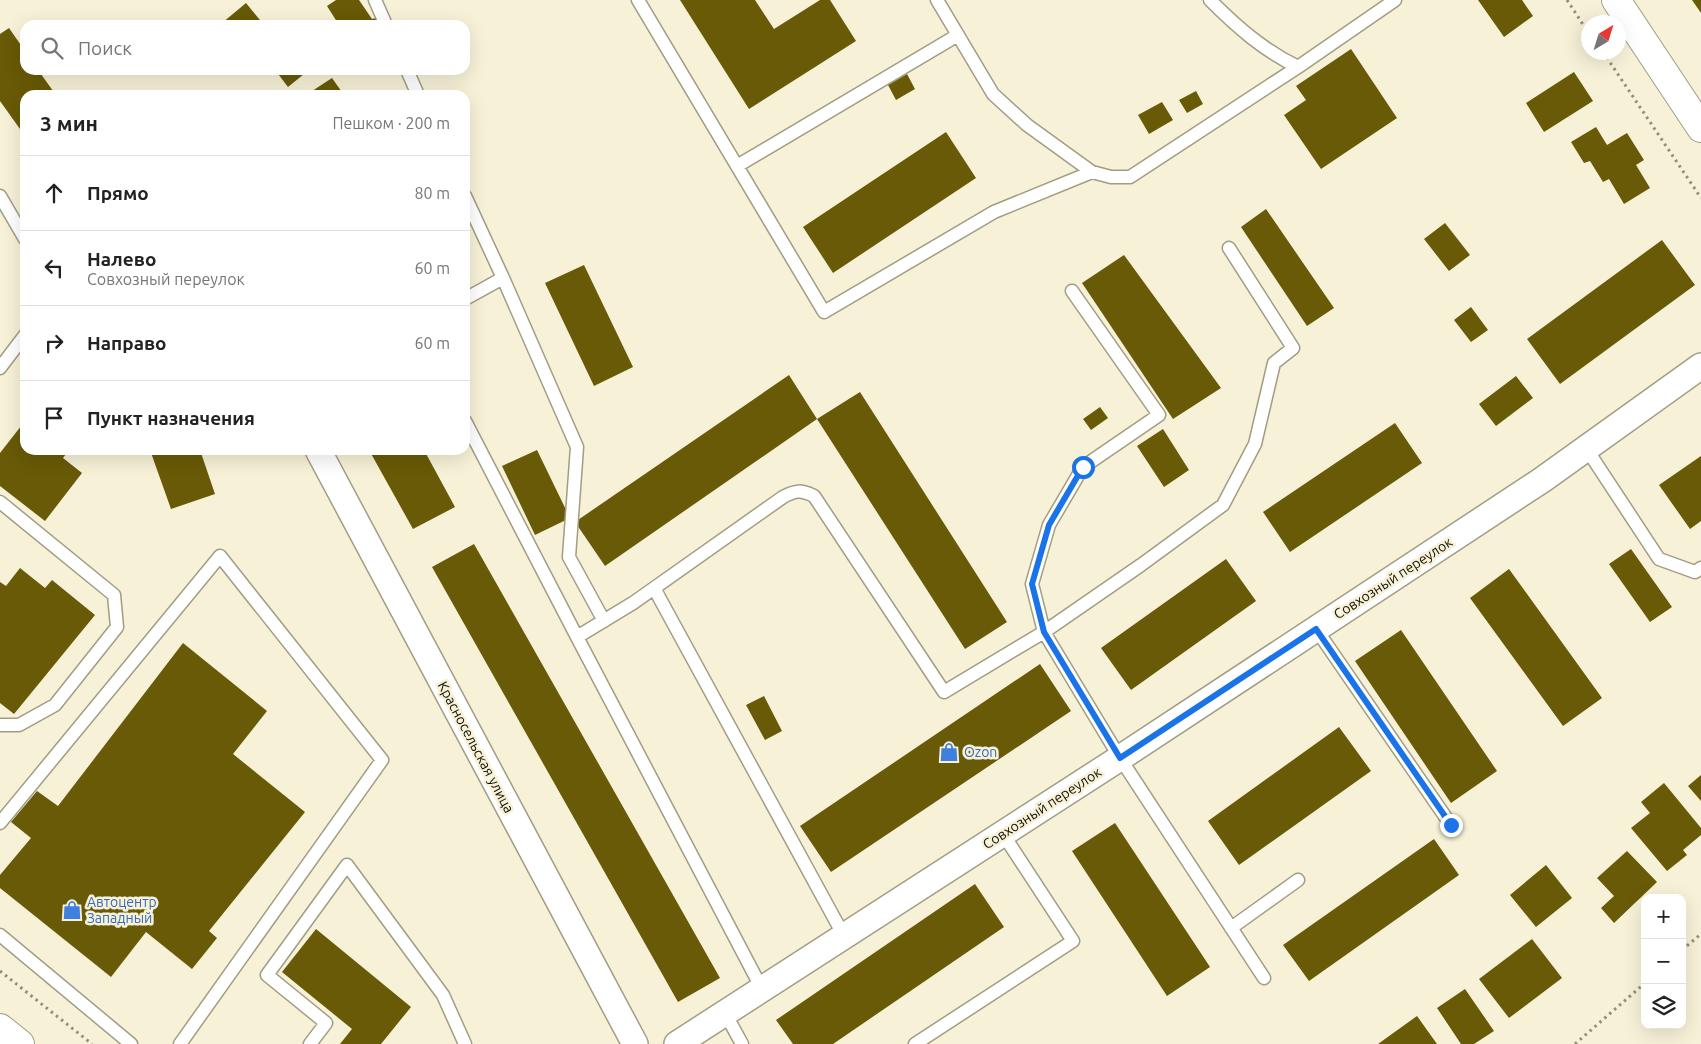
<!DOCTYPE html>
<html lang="ru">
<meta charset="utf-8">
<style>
body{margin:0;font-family:Ubuntu,sans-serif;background:#f2f2f2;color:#222}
.controls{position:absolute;right:15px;bottom:15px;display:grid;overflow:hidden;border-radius:10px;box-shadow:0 5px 20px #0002}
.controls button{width:45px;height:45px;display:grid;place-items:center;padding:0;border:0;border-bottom:1px solid #e0e0e0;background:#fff;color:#222;font:25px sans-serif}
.compass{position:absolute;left:1581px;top:15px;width:45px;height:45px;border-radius:50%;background:#fff;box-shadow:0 5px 20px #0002;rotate:38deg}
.stop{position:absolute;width:15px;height:15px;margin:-11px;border:4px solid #1a73e8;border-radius:50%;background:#fff}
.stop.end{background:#1a73e8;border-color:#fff;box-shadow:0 1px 5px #0008}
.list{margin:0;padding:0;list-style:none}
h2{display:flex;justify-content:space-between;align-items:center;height:65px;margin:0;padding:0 20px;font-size:21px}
h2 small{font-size:16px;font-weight:400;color:#767676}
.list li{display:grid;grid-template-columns:32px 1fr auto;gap:15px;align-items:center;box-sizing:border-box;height:75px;padding:0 20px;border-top:1px solid #e0e0e0}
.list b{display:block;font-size:19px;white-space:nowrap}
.list p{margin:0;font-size:16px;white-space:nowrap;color:#767676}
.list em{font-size:16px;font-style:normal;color:#767676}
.icon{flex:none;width:28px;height:28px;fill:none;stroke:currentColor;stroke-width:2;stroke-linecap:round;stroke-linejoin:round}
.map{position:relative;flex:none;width:1701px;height:1044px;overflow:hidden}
.search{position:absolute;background:#fff;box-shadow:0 5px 20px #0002;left:20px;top:20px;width:450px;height:55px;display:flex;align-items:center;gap:12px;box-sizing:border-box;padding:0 18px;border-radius:15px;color:#767676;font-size:19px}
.panel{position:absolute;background:#fff;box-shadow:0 5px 20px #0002;left:20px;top:90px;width:450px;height:365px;border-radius:15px}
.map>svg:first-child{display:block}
.building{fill:#685a06}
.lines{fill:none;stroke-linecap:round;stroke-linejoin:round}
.lane-casing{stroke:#a19d85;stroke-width:15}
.street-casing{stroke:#a19d85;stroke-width:28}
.secondary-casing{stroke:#a19d85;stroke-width:30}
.path{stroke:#938f7c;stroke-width:3;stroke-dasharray:2.5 4;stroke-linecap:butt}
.lane{stroke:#fff;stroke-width:12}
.street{stroke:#fff;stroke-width:25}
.secondary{stroke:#fff;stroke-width:28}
.route{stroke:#1a73e8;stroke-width:6}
.labels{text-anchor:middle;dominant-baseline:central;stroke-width:5;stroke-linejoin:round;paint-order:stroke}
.street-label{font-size:14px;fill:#110f06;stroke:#f6f1d7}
.shop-label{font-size:14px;fill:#366cbe;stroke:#f6f1d7;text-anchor:start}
</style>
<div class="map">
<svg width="1701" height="1044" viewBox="0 0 1701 1044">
<rect width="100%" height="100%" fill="#f6f1d7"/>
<path class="building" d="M336 0H359L372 19 376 18 381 25H339L327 6Z
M680 0H755L774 29 820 0H830L856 41 749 109Z
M1478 0H1522L1533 16 1504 37Z
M1692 0H1701V13Z
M246 3 264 25H224L222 23Z
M9 28 25 51V70H38L56 95H25V136L0 101V34Z
M1351 49 1397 118 1321 169 1284 115 1306 100 1296 86Z
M275 70H301L304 74 288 87Z
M1574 72 1593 101 1544 132 1526 103Z
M907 74 915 89 896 100 888 85Z
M332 78 344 95H306Z
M1196 91 1203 104 1187 113 1179 100Z
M1162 102 1173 120 1149 134 1138 115Z
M1596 127 1607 145 1627 133 1644 160 1636 165 1650 188 1624 204 1609 179 1603 182 1590 161 1584 163 1571 142Z
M946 132 976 178 833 273 803 227Z
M1266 209 1334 308 1307 326 1241 227Z
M1445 223 1470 255 1449 271 1424 239Z
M1662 240 1695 285 1560 384 1527 339Z
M1124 255 1221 388 1173 419 1082 283Z
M584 265 633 367 594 386 545 283Z
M1471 307 1488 330 1471 342 1454 320Z
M789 375 817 419 860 392 1007 622 965 649 817 419 605 566 575 522Z
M1516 376 1533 398 1496 426 1479 404Z
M1100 407 1108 418 1091 430 1083 419Z
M25 421V450H69L63 458 82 473 45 521 0 486V453Z
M1395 423 1422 463 1290 552 1263 512Z
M1163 429 1189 470 1164 487 1137 446Z
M150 450H200L215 494 171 509Z
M369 450H424L455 507 413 529Z
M537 450 570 518 535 535 502 466Z
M1701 456V521L1690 529 1659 485Z
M474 544 720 978 678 1002 432 567Z
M1631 549 1672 607 1650 622 1609 564Z
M1226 559 1256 601 1131 690 1101 648Z
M20 568 45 588 52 580 95 615 14 714 0 703V582L6 586Z
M1509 569 1602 698 1563 726 1470 598Z
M1401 630 1497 771 1451 803 1355 661Z
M183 643 267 711 233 754 305 812 209 931 217 938 192 969 146 932 111 977 0 888V875L31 838 11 822 37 791 58 806Z
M1040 664 1071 711 831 872 800 826Z
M764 696 782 731 765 740 746 705Z
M1339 727 1371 771 1239 865 1208 821Z
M1701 775V801L1688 786Z
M1664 783 1701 828V835L1683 850 1687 855 1667 871 1631 828 1650 813 1641 802Z
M1115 823 1210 967 1167 996 1072 851Z
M1434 839 1459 875 1309 981 1283 945Z
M1627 851 1657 882 1614 923 1601 908 1614 896 1597 878Z
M1546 865 1572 898 1536 927 1510 895Z
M975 884 1004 927 833 1044H793L776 1020Z
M316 929 411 1007 381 1044H340L352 1029 282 972Z
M1532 939 1562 978 1509 1018 1479 979Z
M1465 989 1494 1031 1474 1044H1461L1437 1008Z
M1417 1016 1437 1044H1378Z"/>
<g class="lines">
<g class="lane-casing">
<path id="lane" d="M375 0 386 25
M638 0 824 312 994 212 1092 172
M937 0 993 94 1027 125 1092 172 1111 177H1130L1298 67 1395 0
M1210 0C1237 27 1263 50 1298 67
M407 70 418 95
M737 166 958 35
M0 196 25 239
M465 196 503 278 465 299
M503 278 577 447 569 557 604 621
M1072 291 1159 415 1083 467 1049 525 1032 584 1044 632 1141 565 1223 505 1255 444 1274 363 1293 348 1229 248
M0 368 25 335
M465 421 577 637
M1586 448 1659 559 1695 572 1701 568
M0 502 114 595 117 627 55 705 19 725H0
M654 588 844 936
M1316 629 1451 825
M0 823 220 556 382 760 180 1044
M1231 928 1298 880
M0 935 131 1044
M762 989 577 637 633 603 783 497C796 490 801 490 814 496L944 692 1044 632 1120 758 1264 978
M725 1013 742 1044
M310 1044 326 1023 267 975 347 865 443 995 465 1044
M915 1044 1073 941 1003 834"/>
</g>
<g class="street-casing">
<path id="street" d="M318 450 635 1044
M677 1044 1120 758 1542 480 1701 366"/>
</g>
<g class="secondary-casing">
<path id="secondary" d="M1616 0 1701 128
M0 1028 20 1044"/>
</g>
<path class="path" d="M1567 0 1588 32
M1603 52 1701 198
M1682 950 1701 934
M0 971 92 1044
M1575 1044 1645 983"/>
<use href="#lane" class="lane"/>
<use href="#street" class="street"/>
<use href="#secondary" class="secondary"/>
</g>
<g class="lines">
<path class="route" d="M1083 467 1049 525 1032 584 1044 632 1120 758 1316 629 1451 825"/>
</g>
<defs>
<g id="shop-bare" transform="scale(1.5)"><path d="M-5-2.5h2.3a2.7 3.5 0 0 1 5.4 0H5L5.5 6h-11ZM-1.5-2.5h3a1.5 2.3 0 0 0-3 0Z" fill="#3f7fe0" stroke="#f6f1d7" stroke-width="2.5" paint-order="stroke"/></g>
</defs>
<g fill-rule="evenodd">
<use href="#shop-bare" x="949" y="752"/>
<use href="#shop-bare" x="72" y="910"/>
</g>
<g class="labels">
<g class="street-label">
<text transform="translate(1393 578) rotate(-33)">Совхозный переулок</text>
<text transform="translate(476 747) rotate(62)">Красносельская улица</text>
<text transform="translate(1042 808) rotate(-33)">Совхозный переулок</text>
</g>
<g class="shop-label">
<text x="964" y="752">Ozon</text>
<text x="87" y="902">Автоцентр<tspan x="87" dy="16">Западный</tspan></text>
</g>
</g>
</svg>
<div class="controls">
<button>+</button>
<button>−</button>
<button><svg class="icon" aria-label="layers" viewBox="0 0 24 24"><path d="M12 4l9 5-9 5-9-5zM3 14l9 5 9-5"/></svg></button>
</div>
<svg class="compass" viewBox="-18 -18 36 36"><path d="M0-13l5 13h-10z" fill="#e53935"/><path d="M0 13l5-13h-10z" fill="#767676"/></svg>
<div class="stop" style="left:1083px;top:467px"></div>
<div class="stop end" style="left:1451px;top:825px"></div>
<div class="search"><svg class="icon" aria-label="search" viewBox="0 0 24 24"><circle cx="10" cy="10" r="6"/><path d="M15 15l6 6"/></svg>Поиск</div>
<section class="panel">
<h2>3 мин<small>Пешком · 200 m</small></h2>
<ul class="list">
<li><svg class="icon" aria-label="ahead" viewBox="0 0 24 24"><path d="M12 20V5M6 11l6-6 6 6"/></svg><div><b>Прямо</b></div><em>80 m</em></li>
<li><svg class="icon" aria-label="left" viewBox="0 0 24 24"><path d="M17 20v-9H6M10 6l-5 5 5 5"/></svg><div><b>Налево</b><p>Совхозный переулок</p></div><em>60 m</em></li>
<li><svg class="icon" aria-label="right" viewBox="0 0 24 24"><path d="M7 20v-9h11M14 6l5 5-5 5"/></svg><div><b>Направо</b></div><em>60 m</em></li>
<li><svg class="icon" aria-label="arrive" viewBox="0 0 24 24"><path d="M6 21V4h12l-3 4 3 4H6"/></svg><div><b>Пункт назначения</b></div></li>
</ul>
</section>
</div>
